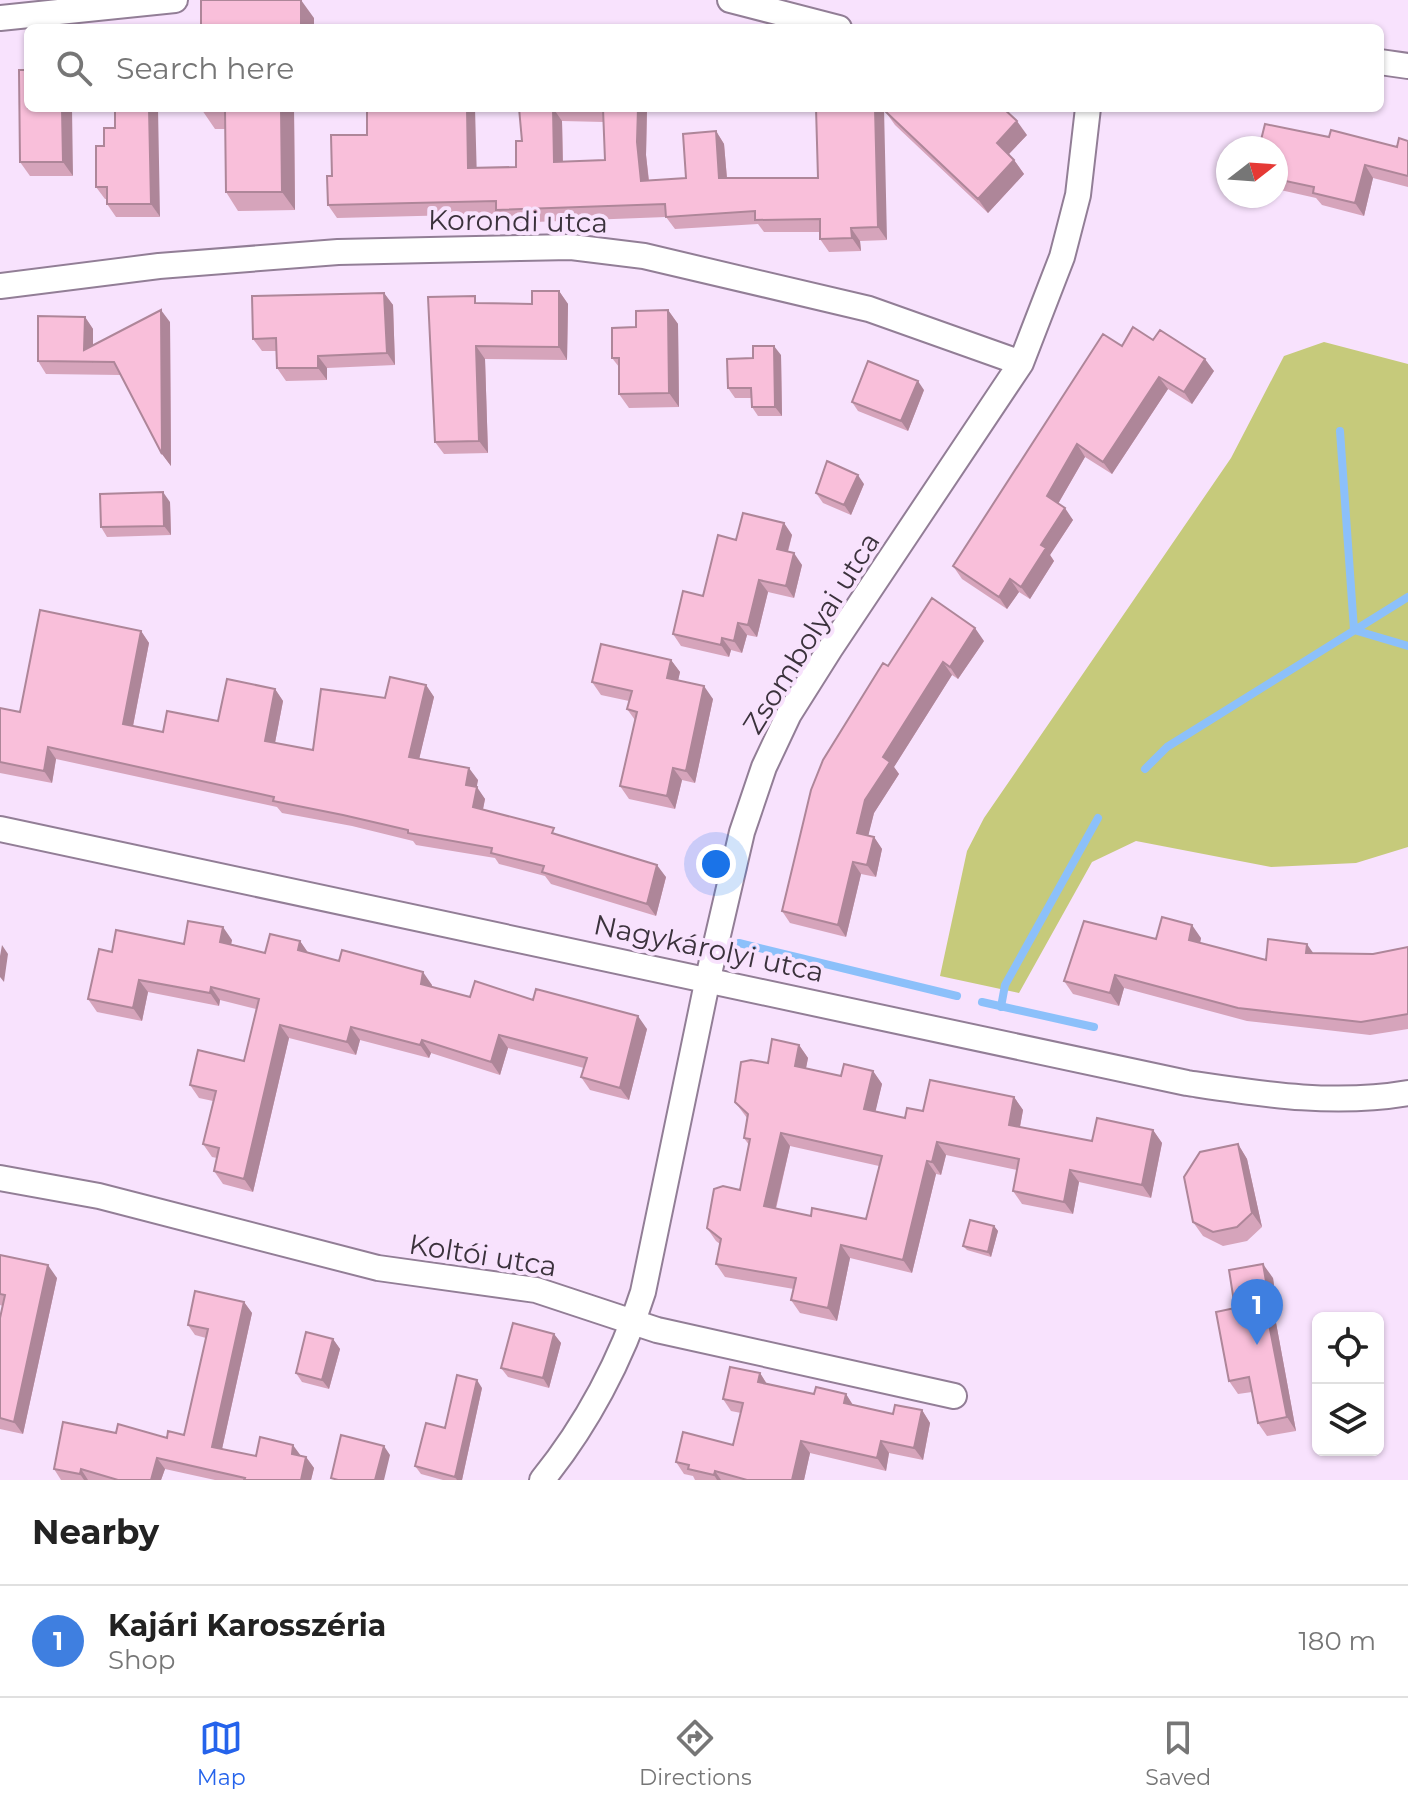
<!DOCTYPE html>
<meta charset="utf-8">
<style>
body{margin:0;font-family:Montserrat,sans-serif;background:#f2f2f2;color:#222}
.controls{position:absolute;right:24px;bottom:24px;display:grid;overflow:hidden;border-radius:12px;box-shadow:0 2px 6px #0004}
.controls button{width:72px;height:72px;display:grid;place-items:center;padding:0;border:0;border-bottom:2px solid #e0e0e0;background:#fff;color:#222;font:40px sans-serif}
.compass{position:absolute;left:1216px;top:136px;width:72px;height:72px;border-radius:50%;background:#fff;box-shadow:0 2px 6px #0004;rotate:73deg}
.you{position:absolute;left:716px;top:864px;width:28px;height:28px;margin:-20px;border:6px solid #fff;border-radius:50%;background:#1a73e8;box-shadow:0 0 0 12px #1a73e833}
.badge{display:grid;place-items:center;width:52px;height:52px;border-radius:50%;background:#2563eb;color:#fff;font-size:26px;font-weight:700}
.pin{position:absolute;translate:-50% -66px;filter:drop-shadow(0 2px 4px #0008)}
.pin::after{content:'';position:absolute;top:42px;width:28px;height:24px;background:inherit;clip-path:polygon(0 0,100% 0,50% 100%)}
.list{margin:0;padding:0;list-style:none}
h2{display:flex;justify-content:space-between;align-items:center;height:104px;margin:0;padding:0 32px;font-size:34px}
h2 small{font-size:26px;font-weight:400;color:#767676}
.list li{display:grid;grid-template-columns:52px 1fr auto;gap:24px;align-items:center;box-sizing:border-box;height:112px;padding:0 32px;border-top:2px solid #e0e0e0}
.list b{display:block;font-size:30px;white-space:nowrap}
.list p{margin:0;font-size:26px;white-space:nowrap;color:#767676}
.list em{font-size:26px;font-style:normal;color:#767676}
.icon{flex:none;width:44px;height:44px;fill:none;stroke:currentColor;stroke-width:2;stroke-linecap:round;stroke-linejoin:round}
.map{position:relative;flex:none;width:1408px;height:1480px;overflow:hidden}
.search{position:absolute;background:#fff;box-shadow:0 2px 6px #0004;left:24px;right:24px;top:24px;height:88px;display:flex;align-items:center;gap:20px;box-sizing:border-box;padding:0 28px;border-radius:12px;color:#767676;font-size:30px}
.sheet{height:216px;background:#fff}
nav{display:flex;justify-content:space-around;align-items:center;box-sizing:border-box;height:112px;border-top:2px solid #e0e0e0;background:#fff;font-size:22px;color:#767676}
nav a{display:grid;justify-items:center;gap:4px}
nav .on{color:#2563eb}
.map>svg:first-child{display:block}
.green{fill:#c6ca7b}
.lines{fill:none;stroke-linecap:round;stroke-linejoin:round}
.stream{stroke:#8cc0fa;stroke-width:8}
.minor-casing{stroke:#927e96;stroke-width:28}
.minor{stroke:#fff;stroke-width:24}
.wall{fill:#d6a4bb;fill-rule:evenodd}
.shaded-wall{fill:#ae8699}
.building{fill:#f9bfda;stroke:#ae8699;stroke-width:2;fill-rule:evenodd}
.labels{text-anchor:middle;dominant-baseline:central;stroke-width:8;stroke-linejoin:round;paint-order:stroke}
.street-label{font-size:28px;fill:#3b323c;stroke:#f8e2fd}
</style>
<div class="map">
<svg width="1408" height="1480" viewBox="0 0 1408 1480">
<rect width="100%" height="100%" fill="#f8e2fd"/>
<path class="green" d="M1324 342 1408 364V847L1356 863 1271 867 1136 841 1092 862 1019 993 940 976 967 851 984 818 1231 458 1284 356Z"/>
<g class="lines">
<path class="stream" d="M1340 431 1354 630
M1354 630 1408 646
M1145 769 1167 747 1408 597
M739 943 957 996
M982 1002 1094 1027
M1001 1007 1005 985 1098 818"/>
<g class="minor-casing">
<path id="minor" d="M730 0 839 28
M0 18 175 0
M1380 62 1408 66
M0 286 159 266 338 252 571 247 644 256 869 309 1021 363
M0 829 1187 1083C1261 1094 1333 1106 1408 1093
M0 1178 99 1196 378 1268 536 1290 657 1330 954 1396
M542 1480C586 1426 622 1359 643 1292L708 978 742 832 764 767 789 714 830 649 1021 363 1062 257 1078 195 1088 108"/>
</g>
<use href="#minor" class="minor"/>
</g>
<path class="wall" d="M19 70 73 176H30L20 162Z
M202 108H315L294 109 295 210 238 211 226 192 225 129H215L202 110Z
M519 108H647L646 155 649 180 686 178 716 131 724 144 727 178H818L816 108 887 240 860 241 861 251 829 252 820 239V232H764L758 224 675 229 666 217 505 223 498 214 337 218 328 205 332 176 367 135 477 168 516 167 522 141ZM562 121 604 122 605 160 563 162Z
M885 111 1027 135 1009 154 1014 160 1024 174 988 213 895 125Z
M104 128 160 217H116L107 204V199H105L96 187 104 146Z
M1329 137 1397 147 1408 141V187L1373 178 1364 216 1322 205 1316 198 1276 189V148Z
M559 291 568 304 567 360 485 359 488 453 444 454 435 442 480 303 532 304Z
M384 293 393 305 395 365 327 368V380L286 381 277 368V351H262L253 339Z
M668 310 678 324 679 407 629 408 619 394V367L612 358Z
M85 317 93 329V346L170 322 171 466 162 454 121 375 46 374 38 361Z
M1153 340 1214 371 1192 404 1168 389 1112 474 1085 457 1058 504 1073 520 1050 555 1054 561 1030 599 1019 592 1007 609 962 579 953 566 1122 346Z
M781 355 782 416H758L752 407V398H735L728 388 753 358Z
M924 390 908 431 858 411 852 402Z
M864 484 851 515 823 503 816 493Z
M170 502 171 535 107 537 101 527Z
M784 523 792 535 788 552 802 565 794 598 768 592 757 637 747 635 742 653 731 650 729 657 681 646 673 634 703 596 736 540Z
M141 631 149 643 133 726 163 732 218 721 275 689 283 701 275 743 313 750 385 698 426 685 434 697 419 759 478 780 476 787 485 799 483 809 559 836 666 877 656 916 551 884 545 876 499 864 495 858 416 845 413 841 352 826 282 813 277 807 56 759 52 783 0 773V708L20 712Z
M984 641 958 679 952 675 894 767 899 774 874 813 868 835 874 837 882 849 876 877 861 874 846 937 790 923 782 911 888 666Z
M671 660 680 672 678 680 713 699 695 783 682 780 675 809 629 799 620 786 635 720 627 709 629 701 601 695 592 682Z
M1201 938 1200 943 1266 960 1313 953 1373 954 1408 947V1029L1370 1035 1247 1021 1124 988 1119 1006 1073 994 1064 981 1156 939Z
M232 940 231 944 265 953 300 941 308 953 432 985V987L470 997 533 1000 647 1029 629 1100 590 1090 581 1077 584 1068 508 1048 500 1075 431 1053 429 1058 360 1040 356 1055 289 1038 253 1192 223 1184 214 1171 217 1158 212 1157 203 1144 213 1101 199 1098 190 1085 244 1061 256 1009 220 1000 219 1006 148 992 142 1021 97 1012 88 999 112 952 184 944Z
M799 1045 808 1058 806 1068 841 1076 873 1071 882 1084 875 1112 905 1118 923 1111 1014 1097 1023 1110 1020 1127 1092 1141 1153 1130 1162 1143 1151 1198 1079 1182 1073 1214 1022 1204 1013 1191 1017 1170 946 1155 941 1175 936 1174 912 1273 850 1258 837 1321 800 1313 791 1300 794 1289 725 1277 716 1264 720 1244 716 1241 707 1228 740 1190 749 1145 744 1138 747 1118 735 1102 768 1063ZM790 1146 879 1166 866 1219 811 1216 776 1209Z
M1238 1144 1247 1159 1262 1227 1247 1241 1223 1246 1203 1236 1193 1222Z
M994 1226 998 1231 991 1257 967 1250 963 1246Z
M0 1255 57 1278 23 1434 0 1429V1318L3 1306 0 1305Z
M1273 1278 1276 1300 1272 1301 1296 1431 1267 1436 1258 1423 1252 1392 1238 1394 1229 1381 1235 1308Z
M244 1302 252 1313 222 1449 256 1456 306 1457 314 1468 311 1480H215L165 1469 161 1480H61L54 1469 116 1433 167 1438 184 1435 206 1338 195 1335 188 1325Z
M554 1334 561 1343 549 1388 508 1377 501 1368Z
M333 1339 340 1349 329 1389 302 1382 296 1373Z
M760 1373 767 1384 814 1394H846L853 1405 893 1414 922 1410 930 1423 923 1460 889 1453 886 1471 810 1453 804 1480H695L693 1476 684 1474 676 1462 733 1445 741 1413 731 1411 723 1399Z
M482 1388 462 1480H443L421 1474 415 1466 445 1428Z"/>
<path class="shaded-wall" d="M301 0 314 18V28H301Z
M62 108H72L73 176 63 162Z
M149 108H158L160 217 151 204Z
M281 108H293L294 109 295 210 282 192Z
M467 108H475L477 181 468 168Z
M553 108 562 121 563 175 554 162Z
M638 108H647L646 155 650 193 641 181 637 142Z
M875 108H884L887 240 878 227Z
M1017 121 1027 135 1006 157 997 143Z
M716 131 724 144 728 191 719 178Z
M1014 160 1024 174 988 213 978 199Z
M1365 165 1373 178 1364 216 1355 203Z
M851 228 860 241 861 251 852 238Z
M559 291 568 304 567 360 559 347Z
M384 293 393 305 395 365 387 353Z
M161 310 170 322 171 466 162 454Z
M668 310 678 324 679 407 669 393Z
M85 317 93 329V363L84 350Z
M476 346 485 359 488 453 479 441Z
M774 346 781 355 782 416 775 407Z
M318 356 327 368V380L318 368Z
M1205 359 1214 371 1192 404 1184 392Z
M1159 377 1168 389 1112 474 1103 462Z
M918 381 924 390 908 431 901 421Z
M1077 444 1085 457 1055 509 1047 496Z
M858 475 864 484 851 515 844 505Z
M163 492 170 502 171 535 164 526Z
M1065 508 1073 520 1050 555 1054 561 1030 599 1021 587 1041 545Z
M784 523 792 535 785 561 777 549Z
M794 553 802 565 794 598 786 586Z
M1010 579 1019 592 1007 609 999 597Z
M759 580 768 592 757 637 748 625Z
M738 623 747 635 742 653 734 641Z
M975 628 984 641 958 679 950 667Z
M141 631 149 643 131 736 123 724Z
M722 638 731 650 729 657 721 645Z
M671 660 680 672 676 690 667 678Z
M943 662 952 675 894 767 899 774 874 813 866 845 857 833 865 800 883 757Z
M426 685 434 697 417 768 409 757Z
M704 686 713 699 695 783 686 771Z
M275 689 283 701 273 753 265 741Z
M48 747 56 759 52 783 44 771Z
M469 768 478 780 475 797 466 785Z
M673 768 682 780 675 809 667 796Z
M477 787 485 799 481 819 473 807Z
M874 837 882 849 876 877 867 865Z
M853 862 861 874 846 937 838 925Z
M657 865 666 877 656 916 647 904Z
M1192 925 1201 938 1198 953 1189 940Z
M223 927 232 940 229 955 220 942Z
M300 941 309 954 298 950Z
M1307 944 1316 957 1306 953Z
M2 945 8 954 4 982 0 977V956Z
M423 972 432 985 430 997 421 984Z
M1115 975 1124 988 1119 1006 1110 993Z
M139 980 148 992 142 1021 133 1008Z
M211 987 220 1000 219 1006 210 993Z
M638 1016 647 1029 629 1100 620 1088Z
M280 1025 289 1038 253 1192 244 1179Z
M351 1027 360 1040 356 1055 347 1042Z
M499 1035 508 1048 500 1075 491 1062Z
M422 1040 431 1053 429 1058 420 1045Z
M799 1045 808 1058 804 1078 795 1066Z
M873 1071 882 1084 873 1122 864 1109Z
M1014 1097 1023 1110 1018 1137 1009 1125Z
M1153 1130 1162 1143 1151 1198 1142 1185Z
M781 1133 790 1146 773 1219 764 1206Z
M937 1142 946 1155 941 1175 932 1162Z
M1238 1144 1247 1159 1262 1227 1252 1213Z
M927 1161 936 1174 912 1273 903 1260Z
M1070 1170 1079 1182 1073 1214 1064 1202Z
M994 1226 998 1231 991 1257 988 1252Z
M841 1245 850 1258 837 1321 828 1308Z
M1263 1264 1273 1278 1276 1300 1267 1287Z
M48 1265 57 1278 23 1434 14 1422Z
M1262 1288 1272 1301 1296 1431 1287 1417Z
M244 1302 252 1313 220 1458 212 1447Z
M554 1334 561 1343 549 1388 543 1378Z
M333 1339 340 1349 329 1389 322 1380Z
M760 1373 768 1386 758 1382Z
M477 1380 482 1388 462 1480H457L455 1477Z
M846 1394 854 1407 844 1403Z
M922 1410 930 1423 923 1460 914 1448Z
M801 1441 810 1453 804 1480H792Z
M881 1441 889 1453 886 1471 877 1458Z
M293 1445 301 1456 292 1454Z
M384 1446 390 1455 384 1480H375Z
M306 1457 314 1468 311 1480H301Z
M157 1458 165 1469 161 1480H151Z
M81 1469 88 1480H84L80 1474Z
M715 1471 721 1480H717L714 1475Z"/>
<path class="building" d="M201 0H301V28H201Z
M19 70H28V108H62L63 162H20Z
M115 108H149L151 204H107V187H96V146H104V128H115Z
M202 108H281L282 192H226L225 110H202Z
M367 108H467L468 168 516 167V141H522L519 108H638L637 142 641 181 686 178 683 134 716 131 719 178H818L816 108H875L878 227 851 228 852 238 820 239V219L755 220V211L666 217 665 204 496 210V201L328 205 327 176H332L331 135H367ZM553 108 603 109 605 160 554 162Z
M888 108H1003L1017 121 997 143 1014 160 978 199 885 111Z
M1265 124 1329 137 1331 130 1397 147 1399 138 1408 141V176L1365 165 1355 203 1313 193 1314 187 1276 179V148H1259Z
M532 291H559V347L476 346 479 441 435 442 428 297 475 296V303L532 304Z
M384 293 387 353 318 356V368H277L276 338 253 339 252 296Z
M161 310 162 454 114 362 38 361V316L85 317 84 350Z
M668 310 669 393 619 394V358H612V328L636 327V311Z
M1133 327 1153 340 1160 330 1205 359 1184 392 1159 377 1103 462 1077 444 1047 496 1065 508 1041 545 1046 548 1021 587 1010 579 999 597 953 566 1103 334 1122 346Z
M753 346H774L775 407H752L751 388H728L727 359 753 358Z
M868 361 918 381 901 421 852 402Z
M827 461 858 475 844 505 816 493Z
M163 492 164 526 101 527 100 494Z
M743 513 784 523 777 549 794 553 786 586 759 580 748 625 738 623 734 641 722 638 721 645 673 634 683 591 703 596 718 535 736 540Z
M932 598 975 628 950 667 943 662 883 757 890 762 865 800 857 833 874 837 867 865 853 862 838 925 782 911 811 790 823 760 883 663 888 666Z
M40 610 141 631 123 724 163 732 167 711 218 721 227 679 275 689 265 741 313 750 321 689 385 698 390 677 426 685 409 757 469 768 466 785 477 787 473 807 554 828 552 833 657 865 647 904 542 872 544 866 491 853 492 848 408 833V830L343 815 273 801 274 797 48 747 44 771 0 762V708L20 712Z
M601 644 671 660 667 678 704 686 686 771 673 768 667 796 620 786 637 712 627 709 632 691 592 682Z
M1162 917 1192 925 1189 940 1266 960 1268 939 1307 944 1306 953 1373 954 1408 947V1014L1361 1022 1238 1008 1115 975 1110 993 1064 981 1084 921 1156 939Z
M188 921 223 927 220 942 265 953 270 934 300 941 298 950 339 961 342 950 368 957 423 972 421 984 470 997 475 981 533 1000 536 989 638 1016 620 1088 581 1077 587 1058 499 1035 491 1062 422 1040 420 1045 351 1027 347 1042 280 1025 244 1179 214 1171 219 1148 203 1144 216 1091 190 1085 198 1050 244 1061 259 999 211 987 210 993 139 980 133 1008 88 999 99 949 112 952 116 930 184 944Z
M772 1039 799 1045 795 1066 841 1076 844 1064 873 1071 864 1109 905 1118 907 1108 923 1111 930 1080 1014 1097 1009 1125 1092 1141 1097 1118 1153 1130 1142 1185 1070 1170 1064 1202 1013 1191 1019 1159 937 1142 932 1162 927 1161 903 1260 841 1245 828 1308 791 1300 796 1278 716 1264 721 1239 707 1228 714 1189 723 1186 740 1190 750 1139 744 1138 748 1114 735 1102 741 1062 751 1060 768 1063ZM781 1133 882 1156 866 1219 812 1208 811 1216 764 1206Z
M1238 1144 1252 1213 1237 1227 1213 1232 1193 1222 1184 1177 1200 1152Z
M970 1220 994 1226 988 1252 963 1246Z
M0 1255 48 1265 14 1422 0 1418V1318L5 1295 0 1294Z
M1263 1264 1267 1287 1262 1288 1287 1417 1258 1423 1249 1377 1229 1381 1216 1312 1235 1308 1229 1270Z
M195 1291 244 1302 212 1447 256 1456 260 1437 293 1445 292 1454 306 1457 301 1480H244L245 1478 157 1458 151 1480H118L81 1469 80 1474 54 1469 63 1422 116 1433 118 1424 167 1438 168 1431 184 1435 208 1329 188 1325Z
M513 1323 554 1334 543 1378 501 1368Z
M306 1332 333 1339 322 1380 296 1373Z
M730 1367 760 1373 758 1382 814 1394 816 1387 846 1394 844 1403 893 1414 895 1405 922 1410 914 1448 881 1441 877 1458 801 1441 792 1480H747L715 1471 714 1475 688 1469 689 1465 676 1462 683 1432 733 1445 743 1403 723 1399Z
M457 1375 477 1380 455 1477 415 1466 426 1423 445 1428Z
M341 1435 384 1446 375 1480H338L331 1478Z"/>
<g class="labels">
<g class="street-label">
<text transform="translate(518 221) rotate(1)">Korondi utca</text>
<text transform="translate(811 633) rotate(-58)">Zsombolyai utca</text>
<text transform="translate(709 948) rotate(12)">Nagykárolyi utca</text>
<text transform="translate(483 1255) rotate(9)">Koltói utca</text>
</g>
</g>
</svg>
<div class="controls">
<button><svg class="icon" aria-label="locate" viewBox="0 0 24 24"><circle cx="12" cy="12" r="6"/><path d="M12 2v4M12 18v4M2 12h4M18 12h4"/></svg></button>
<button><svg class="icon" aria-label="layers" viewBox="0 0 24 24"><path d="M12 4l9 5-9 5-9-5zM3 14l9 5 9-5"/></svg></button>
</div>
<svg class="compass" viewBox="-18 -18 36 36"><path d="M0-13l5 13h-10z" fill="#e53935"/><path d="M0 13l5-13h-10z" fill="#767676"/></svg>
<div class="you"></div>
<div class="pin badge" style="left:1257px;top:1345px;background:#3f7fe0">1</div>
<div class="search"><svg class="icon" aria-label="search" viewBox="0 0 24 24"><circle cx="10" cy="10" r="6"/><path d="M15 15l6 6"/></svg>Search here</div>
</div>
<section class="sheet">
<h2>Nearby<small></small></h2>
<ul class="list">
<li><span class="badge" style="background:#3f7fe0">1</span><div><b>Kajári Karosszéria</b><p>Shop</p></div><em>180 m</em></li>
</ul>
</section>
<nav>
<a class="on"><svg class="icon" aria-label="map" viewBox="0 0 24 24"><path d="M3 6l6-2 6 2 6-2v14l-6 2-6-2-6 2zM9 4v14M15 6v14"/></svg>Map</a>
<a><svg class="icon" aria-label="directions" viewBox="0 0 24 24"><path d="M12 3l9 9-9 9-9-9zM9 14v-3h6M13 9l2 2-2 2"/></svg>Directions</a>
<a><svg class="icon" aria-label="saved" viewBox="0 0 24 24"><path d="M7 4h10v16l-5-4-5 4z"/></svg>Saved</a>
</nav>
